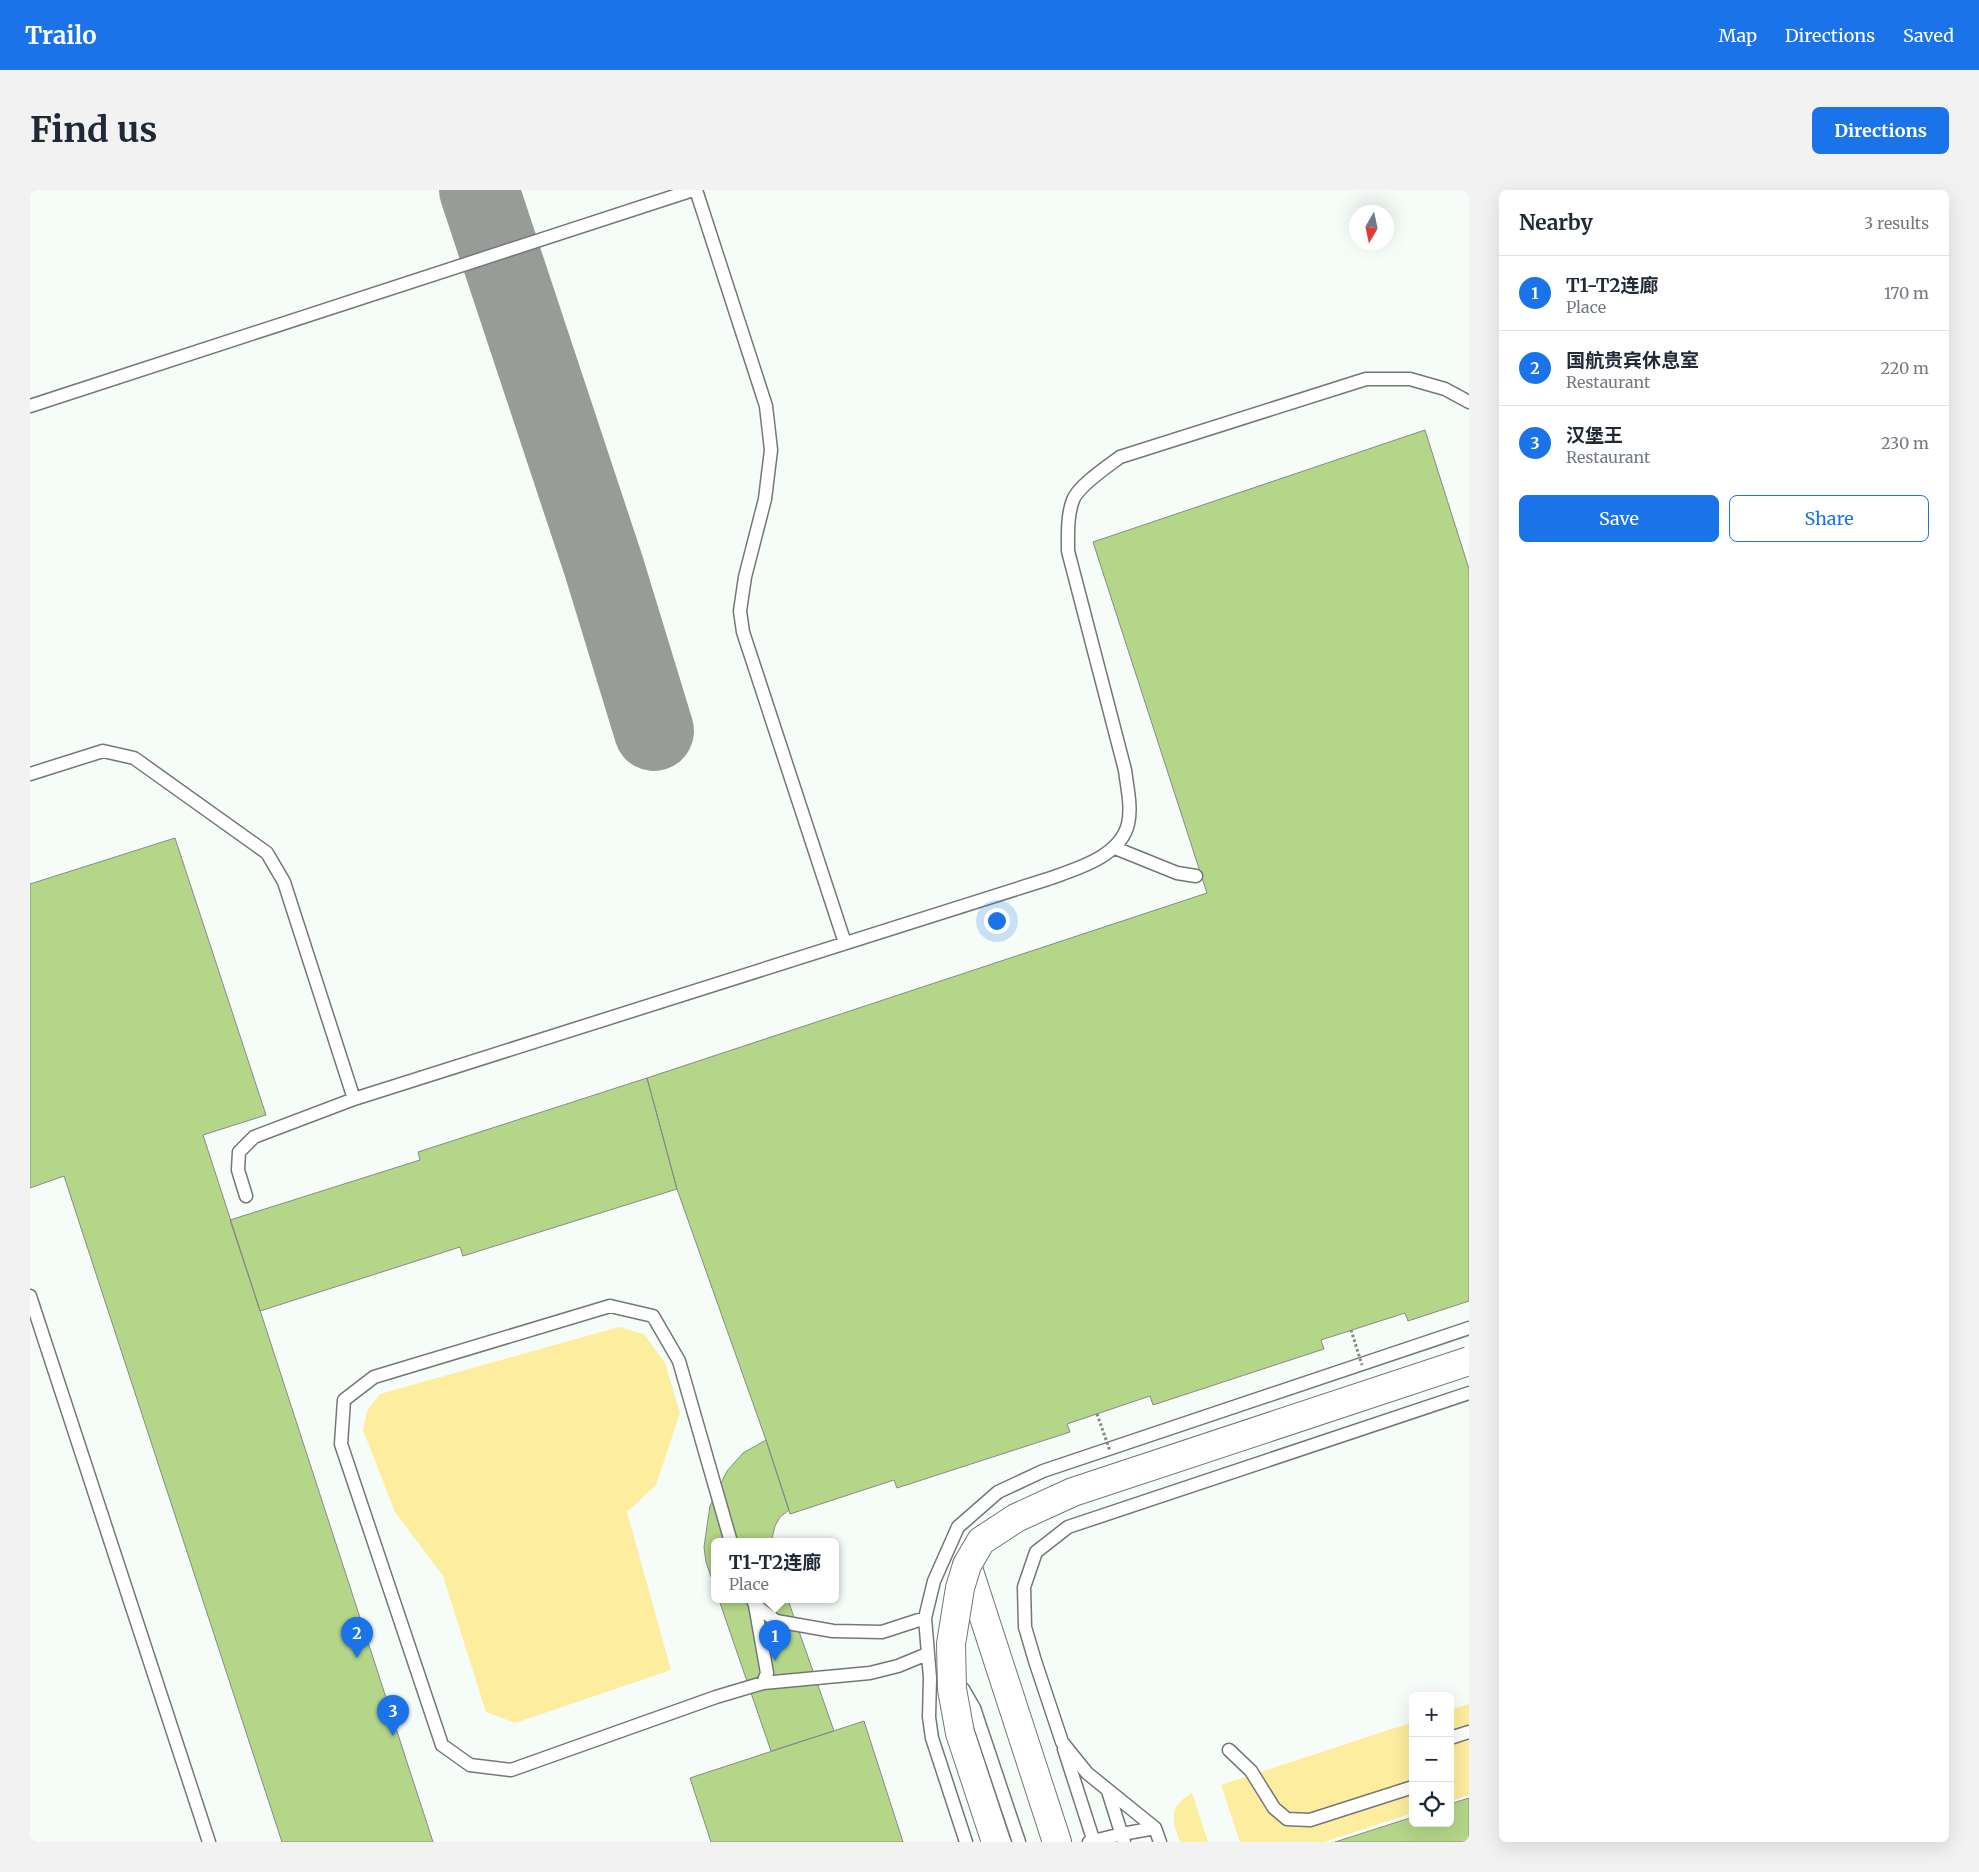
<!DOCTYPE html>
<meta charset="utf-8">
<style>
body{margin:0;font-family:Merriweather,"Noto Sans SC",serif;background:#f2f2f3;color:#1f2937}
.controls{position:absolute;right:15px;bottom:15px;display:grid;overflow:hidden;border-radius:8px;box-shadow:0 5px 20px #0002}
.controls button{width:45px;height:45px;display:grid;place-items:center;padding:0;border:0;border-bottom:1px solid #e0e1e3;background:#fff;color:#1f2937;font:25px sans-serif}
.compass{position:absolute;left:1319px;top:15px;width:45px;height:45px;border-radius:50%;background:#fff;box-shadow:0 5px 20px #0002;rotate:189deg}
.you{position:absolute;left:966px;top:730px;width:18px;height:18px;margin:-12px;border:4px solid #fff;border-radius:50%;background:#1a73e8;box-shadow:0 0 0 8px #1a73e833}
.badge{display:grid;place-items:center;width:32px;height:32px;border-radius:50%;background:#1a73e8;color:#fff;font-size:16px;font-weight:700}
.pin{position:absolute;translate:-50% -41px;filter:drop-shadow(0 1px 2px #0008)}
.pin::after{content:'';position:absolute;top:26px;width:18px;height:15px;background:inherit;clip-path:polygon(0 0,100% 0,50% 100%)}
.popup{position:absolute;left:681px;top:1348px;width:128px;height:65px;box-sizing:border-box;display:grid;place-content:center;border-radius:8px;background:#fff;filter:drop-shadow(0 1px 4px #0005);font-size:16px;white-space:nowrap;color:#747a83}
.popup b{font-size:19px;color:#1f2937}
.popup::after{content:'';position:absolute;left:50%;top:100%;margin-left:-10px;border:10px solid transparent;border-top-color:#fff}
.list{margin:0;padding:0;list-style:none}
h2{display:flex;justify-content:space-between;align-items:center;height:65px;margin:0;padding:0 20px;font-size:21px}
h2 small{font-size:16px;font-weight:400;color:#747a83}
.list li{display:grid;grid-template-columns:32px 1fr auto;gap:15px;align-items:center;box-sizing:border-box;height:75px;padding:0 20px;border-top:1px solid #e0e1e3}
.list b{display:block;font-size:19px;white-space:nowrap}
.list p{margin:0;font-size:16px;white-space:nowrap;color:#747a83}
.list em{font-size:16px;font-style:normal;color:#747a83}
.actions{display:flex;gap:10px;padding:15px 20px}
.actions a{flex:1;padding:11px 0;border:1px solid #1a73e8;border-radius:8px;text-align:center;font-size:18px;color:#1a73e8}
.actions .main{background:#1a73e8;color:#fff}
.icon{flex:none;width:28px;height:28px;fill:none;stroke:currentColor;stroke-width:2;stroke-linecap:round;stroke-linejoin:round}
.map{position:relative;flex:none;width:1439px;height:1652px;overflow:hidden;border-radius:8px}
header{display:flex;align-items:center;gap:30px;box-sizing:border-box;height:70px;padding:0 25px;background:#1a73e8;color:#fff}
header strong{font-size:24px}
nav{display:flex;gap:28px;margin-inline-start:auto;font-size:18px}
.intro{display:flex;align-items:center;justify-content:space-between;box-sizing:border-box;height:120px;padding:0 30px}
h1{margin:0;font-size:35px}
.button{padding:12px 22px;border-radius:8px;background:#1a73e8;color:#fff;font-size:18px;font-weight:700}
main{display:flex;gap:30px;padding:0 30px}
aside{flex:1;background:#fff;border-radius:8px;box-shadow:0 5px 20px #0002}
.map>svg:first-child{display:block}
.green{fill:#fded9e}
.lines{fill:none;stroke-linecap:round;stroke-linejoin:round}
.taxiway{stroke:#989c98;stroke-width:80}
.building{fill:#b4d688;stroke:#888b86}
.service-casing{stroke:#747875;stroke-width:15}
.secondary-casing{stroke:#747875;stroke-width:30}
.service{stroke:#fff;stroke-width:12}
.secondary{stroke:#fff;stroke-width:28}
.secondary-bridge-casing{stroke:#747875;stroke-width:30;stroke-linecap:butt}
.path-bridge{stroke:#838784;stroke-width:3;stroke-dasharray:2.5 2.5;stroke-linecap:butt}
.secondary-bridge{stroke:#fff;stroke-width:28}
</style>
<header>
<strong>Trailo</strong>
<nav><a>Map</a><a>Directions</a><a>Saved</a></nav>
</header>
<div class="intro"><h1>Find us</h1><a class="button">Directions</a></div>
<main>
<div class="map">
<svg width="1439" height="1652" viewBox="0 0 1439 1652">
<rect width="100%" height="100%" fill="#f6fcf8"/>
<path class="green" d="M589 1137 614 1144 635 1173 650 1223 626 1295 597 1322 641 1480 485 1533 456 1522 413 1386 365 1322 333 1240 337 1221 350 1204Z
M1439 1514V1605L1420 1611V1520Z
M1383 1532V1623L1294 1652H1210L1191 1595Z
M1162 1603 1178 1652H1150C1142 1629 1138 1617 1162 1603Z"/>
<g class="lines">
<path class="taxiway" d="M449 0 574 377 624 541"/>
</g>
<path class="building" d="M1395 240 1439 379V1111L1378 1131 1375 1123 1291 1150 1294 1159 1123 1215 1120 1206 1037 1234 1040 1242 867 1298 864 1290 760 1324 736 1250 647 999 617 888 1177 703 1063 352Z
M145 648 236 925 173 945 403 1652H252L34 986 0 998V694Z
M617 888 647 999 433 1066 430 1057 230 1121 200 1030 390 970 388 962Z
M736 1250 759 1320 750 1327 745 1336 741 1352H685V1398L676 1372 674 1357 680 1316 697 1281 713 1263Z
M689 1410H758L804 1541 741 1561Z
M834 1531 873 1652H681L660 1588Z
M1439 1608V1652H1305L1383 1627V1633H1420V1614Z"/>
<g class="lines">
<g class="service-casing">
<path id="service" d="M666 0 736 216 741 260 735 309 715 387 710 421 713 442 815 753
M0 216 663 0
M0 584 73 561 104 568 237 663 254 692 324 909
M1085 658 1147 683 1166 686
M216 1006 208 980 209 962 224 947 324 909 1018 689C1046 679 1090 667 1098 634 1102 617 1097 597 1095 580L1038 361C1038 344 1037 326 1043 310 1048 296 1078 276 1090 267L1336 189H1380L1415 199 1439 212
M0 1106 179 1652
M701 1352 649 1171 623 1126 580 1116 344 1187 314 1210 311 1254 412 1555 440 1575 481 1580 686 1507 733 1493 840 1483 868 1476 897 1464
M723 1410 725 1415 746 1431 803 1441 852 1442 895 1428
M725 1415 737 1483 733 1493
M926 1494 933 1499 944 1518 989 1652
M1420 1548 1439 1542
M1034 1559 1064 1652
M1199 1560 1221 1581 1244 1618 1257 1629 1280 1630 1383 1597
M1078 1601 1094 1652
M936 1652 902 1548 899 1527 900 1488 895 1428 904 1391 928 1337 968 1302 1013 1281 1439 1138
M1059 1652 1092 1644 1125 1638
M1130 1652 1125 1638 1057 1583 1032 1552 1005 1471 995 1437 994 1397 1006 1362 1038 1337 1439 1203"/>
</g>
<g class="secondary-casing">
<path id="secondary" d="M937 1375 1027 1652"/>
</g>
<use href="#service" class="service"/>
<use href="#secondary" class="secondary"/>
<g class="secondary-bridge-casing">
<path id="secondary-bridge" d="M966 1652 930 1543 922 1499 921 1454 930 1398 937 1375 951 1351 986 1328 1043 1302 1439 1171"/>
</g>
<path class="path-bridge" d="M1321 1140 1332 1175
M1067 1224 1080 1261"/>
<use href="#secondary-bridge" class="secondary-bridge"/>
</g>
</svg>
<div class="controls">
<button>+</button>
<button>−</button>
<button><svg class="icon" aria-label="locate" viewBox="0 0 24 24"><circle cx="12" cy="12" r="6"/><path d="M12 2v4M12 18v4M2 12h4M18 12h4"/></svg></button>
</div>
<svg class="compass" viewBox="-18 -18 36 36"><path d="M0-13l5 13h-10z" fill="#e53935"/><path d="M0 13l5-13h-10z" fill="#747a83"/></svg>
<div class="you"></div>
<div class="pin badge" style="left:745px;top:1471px">1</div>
<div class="popup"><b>T1-T2连廊</b>Place</div>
<div class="pin badge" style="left:327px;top:1468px">2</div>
<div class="pin badge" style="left:363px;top:1546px">3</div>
</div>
<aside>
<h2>Nearby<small>3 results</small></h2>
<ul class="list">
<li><span class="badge">1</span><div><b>T1-T2连廊</b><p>Place</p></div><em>170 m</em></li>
<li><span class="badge">2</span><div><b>国航贵宾休息室</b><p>Restaurant</p></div><em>220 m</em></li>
<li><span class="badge">3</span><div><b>汉堡王</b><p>Restaurant</p></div><em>230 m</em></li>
</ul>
<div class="actions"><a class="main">Save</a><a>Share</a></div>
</aside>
</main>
